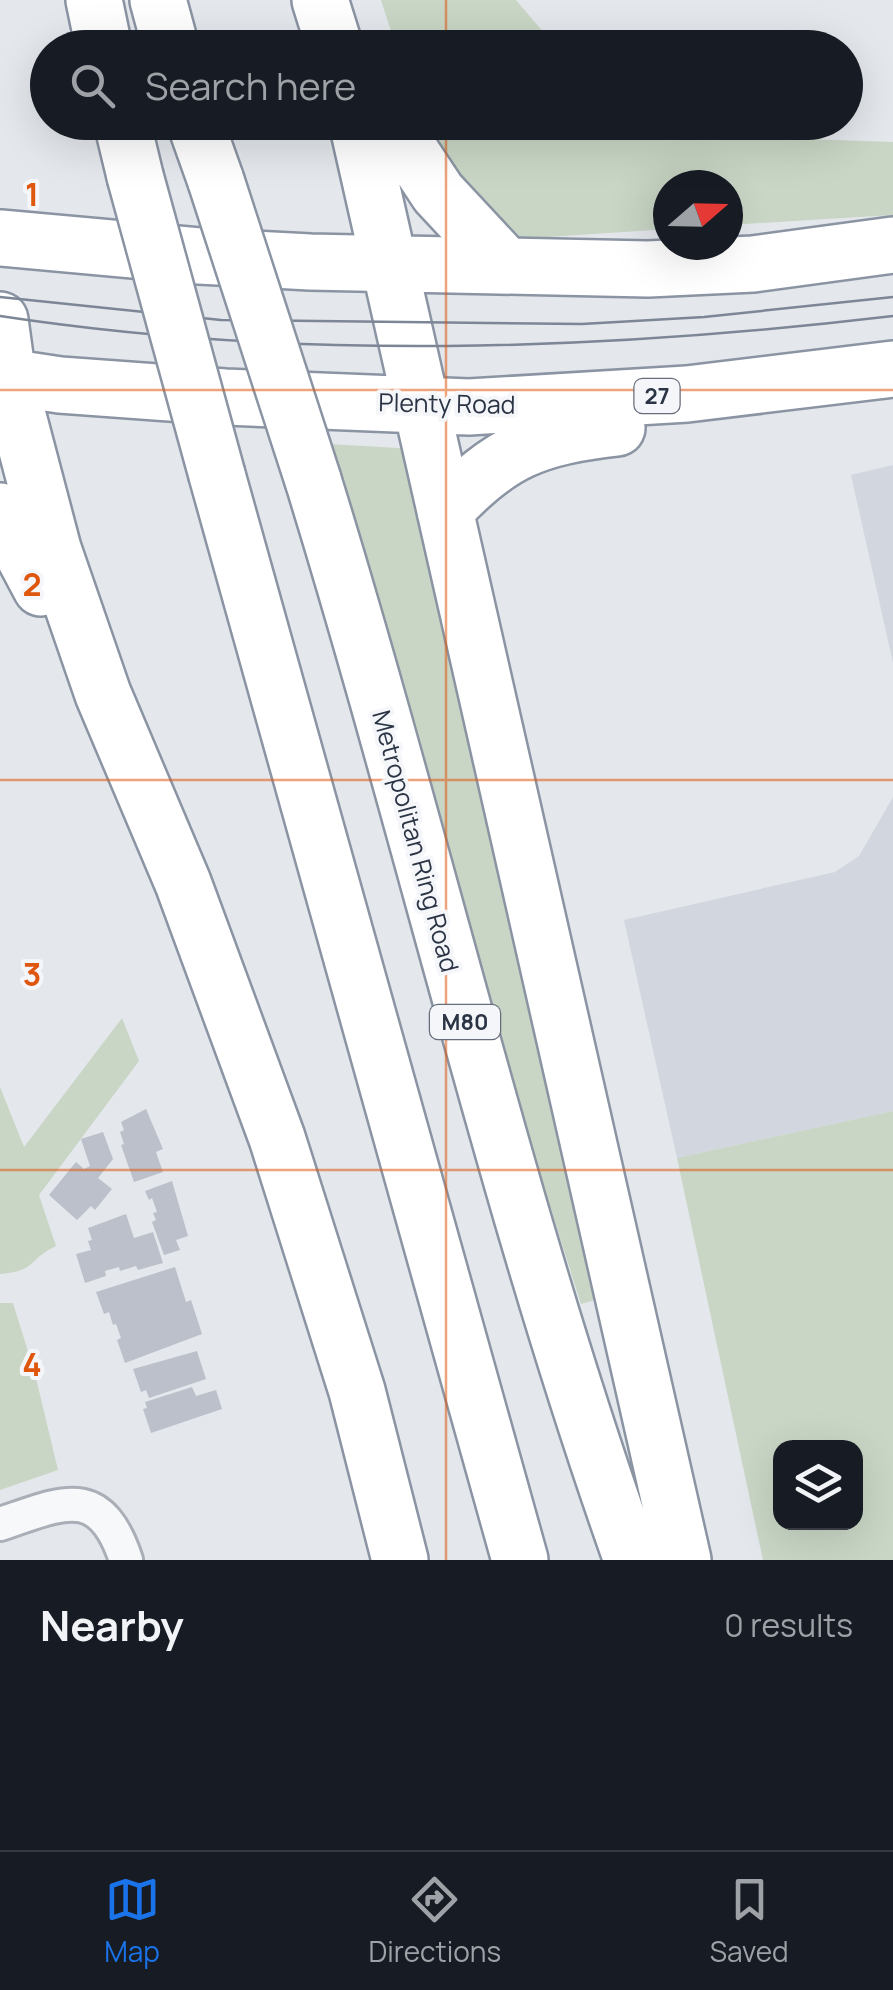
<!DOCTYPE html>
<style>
body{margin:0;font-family:Manrope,sans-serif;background:#20242c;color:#f1f3f6}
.controls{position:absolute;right:30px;bottom:30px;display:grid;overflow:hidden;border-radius:20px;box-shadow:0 10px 40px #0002}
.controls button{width:90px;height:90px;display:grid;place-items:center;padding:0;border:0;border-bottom:2px solid #363941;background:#171b24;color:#f1f3f6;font:50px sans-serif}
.compass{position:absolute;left:653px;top:170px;width:90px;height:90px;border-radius:50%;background:#171b24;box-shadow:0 10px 40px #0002;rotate:70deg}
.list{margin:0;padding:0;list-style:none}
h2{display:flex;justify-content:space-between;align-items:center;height:130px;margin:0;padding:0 40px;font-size:42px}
h2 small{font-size:32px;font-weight:400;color:#9ea1a6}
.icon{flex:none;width:55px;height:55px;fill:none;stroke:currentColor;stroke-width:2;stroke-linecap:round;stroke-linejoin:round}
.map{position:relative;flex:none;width:893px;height:1560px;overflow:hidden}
.search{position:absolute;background:#171b24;box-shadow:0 10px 40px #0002;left:30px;right:30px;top:30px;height:110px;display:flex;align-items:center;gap:25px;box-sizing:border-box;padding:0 35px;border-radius:55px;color:#9ea1a6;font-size:38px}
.sheet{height:290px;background:#171b24}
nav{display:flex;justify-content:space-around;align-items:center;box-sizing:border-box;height:140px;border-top:2px solid #363941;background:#171b24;font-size:28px;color:#9ea1a6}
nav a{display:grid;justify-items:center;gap:5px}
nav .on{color:#1a73e8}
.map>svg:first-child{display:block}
.built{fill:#d2d6de}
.green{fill:#c9d6c5;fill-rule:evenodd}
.building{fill:#bbc0ca}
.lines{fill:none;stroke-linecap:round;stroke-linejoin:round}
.street-casing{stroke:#a9aeb7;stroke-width:38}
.highway-casing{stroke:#8b94a3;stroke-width:60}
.street{stroke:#f7f8fa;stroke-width:32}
.highway{stroke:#fff;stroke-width:55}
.tram{stroke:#7d8696;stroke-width:2.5}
.highway-bridge-casing{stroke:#8b94a3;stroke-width:60;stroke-linecap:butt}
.highway-bridge{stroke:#fff;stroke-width:55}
.grid{fill:none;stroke:#df570f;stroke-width:2.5;stroke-opacity:0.55}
.labels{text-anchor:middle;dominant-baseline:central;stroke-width:8;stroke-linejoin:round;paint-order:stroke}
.shield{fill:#f4f6f9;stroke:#676e7b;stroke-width:2.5}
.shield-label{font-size:22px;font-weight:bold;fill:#2b3445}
.street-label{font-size:25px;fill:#2b3445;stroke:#f4f6f9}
.grid-label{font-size:32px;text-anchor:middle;font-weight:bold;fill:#df570f;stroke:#f4f6f9;stroke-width:8;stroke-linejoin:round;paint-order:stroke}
</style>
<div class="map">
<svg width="893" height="1560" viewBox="0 0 893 1560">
<rect width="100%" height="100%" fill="#e4e7ec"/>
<path class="built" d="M893 465V663L851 475Z
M893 797V1111L677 1158 624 920 835 872 859 856Z"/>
<path class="green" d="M381 0H516L556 47H396Z
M618 122 628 133 893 142V215L728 225V185H668V229L519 239 430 156 420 123Z
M330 444 413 449 606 1297 581 1304 488 1010Z
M122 1018 139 1061 39 1195 56 1246C27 1260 37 1271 0 1274V1087L24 1147Z
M893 1111V1560H763L677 1158ZM780 1448H856V1522H780Z
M0 1303H13L35 1374 58 1470 0 1490Z"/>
<path class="building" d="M146 1109 163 1149 156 1152 163 1172 134 1182 121 1145 124 1144 120 1132 124 1130 121 1122Z
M103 1132 113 1159 98 1178 112 1189 95 1210 91 1206 77 1220 49 1195 76 1162 84 1169 90 1166 81 1139Z
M172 1181 188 1236 176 1240 180 1250 164 1255 152 1222 156 1220 153 1213 157 1212 152 1198 149 1200 145 1191Z
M126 1214 134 1238 153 1232 163 1263 138 1270 136 1266 120 1271 119 1267 105 1271 106 1276 85 1283 76 1254 91 1250 88 1241 92 1240 88 1228Z
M175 1267 186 1302 191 1300 202 1334 125 1363 117 1340 121 1338 116 1324 113 1325 109 1312 104 1314 96 1292Z
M197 1351 206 1379 149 1398 146 1390 141 1392 133 1369Z
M192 1387 196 1396 216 1390 222 1409 151 1433 143 1409 147 1408 145 1402Z"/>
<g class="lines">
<g class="street-casing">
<path id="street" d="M0 1524C63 1503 100 1482 126 1560"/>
</g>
<g class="highway-casing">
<path id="highway" d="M94 0 104 48
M158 0 171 48
M320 0 335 48
M122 122 135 176
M195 122 216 181
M357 122 683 1560
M391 122 438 193 506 266
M0 238 199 256 310 262 648 269 753 264 893 245
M0 320 8 378 53 549 103 694 183 883 277 1138 357 1391 400 1560
M0 376 60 385 225 397 469 407 687 394 893 369
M217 475 520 1560
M313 480C424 839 506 1206 632 1560
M0 511 41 588
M445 511C500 451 537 437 617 428"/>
</g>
<use href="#street" class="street"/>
<use href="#highway" class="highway"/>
<path class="tram" d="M0 297 221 320 582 324 704 317 893 297
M0 316C296 361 597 351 893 316"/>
<g class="highway-bridge-casing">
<path id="highway-bridge" d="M135 176 217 475
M216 181 313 480"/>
</g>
<use href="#highway-bridge" class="highway-bridge"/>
</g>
<path class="grid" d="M446 0V48M446 122V1560M0 390H893M0 780H893M0 1170H893"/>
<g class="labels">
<g class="shield">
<rect x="634.5" y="379" width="45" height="34" rx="8"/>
<rect x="430" y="1005" width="70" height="34" rx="8"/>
</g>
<g class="shield-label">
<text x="657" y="396">27</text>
<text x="465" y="1022">M80</text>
</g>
<g class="street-label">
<text transform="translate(447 403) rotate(1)">Plenty Road</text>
<text transform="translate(416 841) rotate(75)">Metropolitan Ring Road</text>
</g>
</g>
<g class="grid-label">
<text x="32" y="206">1</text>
<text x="32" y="596">2</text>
<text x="32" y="986">3</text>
<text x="32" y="1376">4</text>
</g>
</svg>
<div class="controls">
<button><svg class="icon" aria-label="layers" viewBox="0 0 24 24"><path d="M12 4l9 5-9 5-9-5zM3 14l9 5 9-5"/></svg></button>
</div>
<svg class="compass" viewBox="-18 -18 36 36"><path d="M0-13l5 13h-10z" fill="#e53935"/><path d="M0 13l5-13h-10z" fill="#9ea1a6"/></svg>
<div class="search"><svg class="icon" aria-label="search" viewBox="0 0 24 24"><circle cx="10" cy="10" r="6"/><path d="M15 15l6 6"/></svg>Search here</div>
</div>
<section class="sheet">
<h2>Nearby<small>0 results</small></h2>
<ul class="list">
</ul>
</section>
<nav>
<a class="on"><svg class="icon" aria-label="map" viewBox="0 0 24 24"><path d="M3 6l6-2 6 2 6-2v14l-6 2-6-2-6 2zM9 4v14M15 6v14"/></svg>Map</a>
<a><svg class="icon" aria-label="directions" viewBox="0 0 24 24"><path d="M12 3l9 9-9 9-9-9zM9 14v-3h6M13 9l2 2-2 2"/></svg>Directions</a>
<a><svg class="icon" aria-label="saved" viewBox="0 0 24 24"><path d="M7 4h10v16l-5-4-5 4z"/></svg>Saved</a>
</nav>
